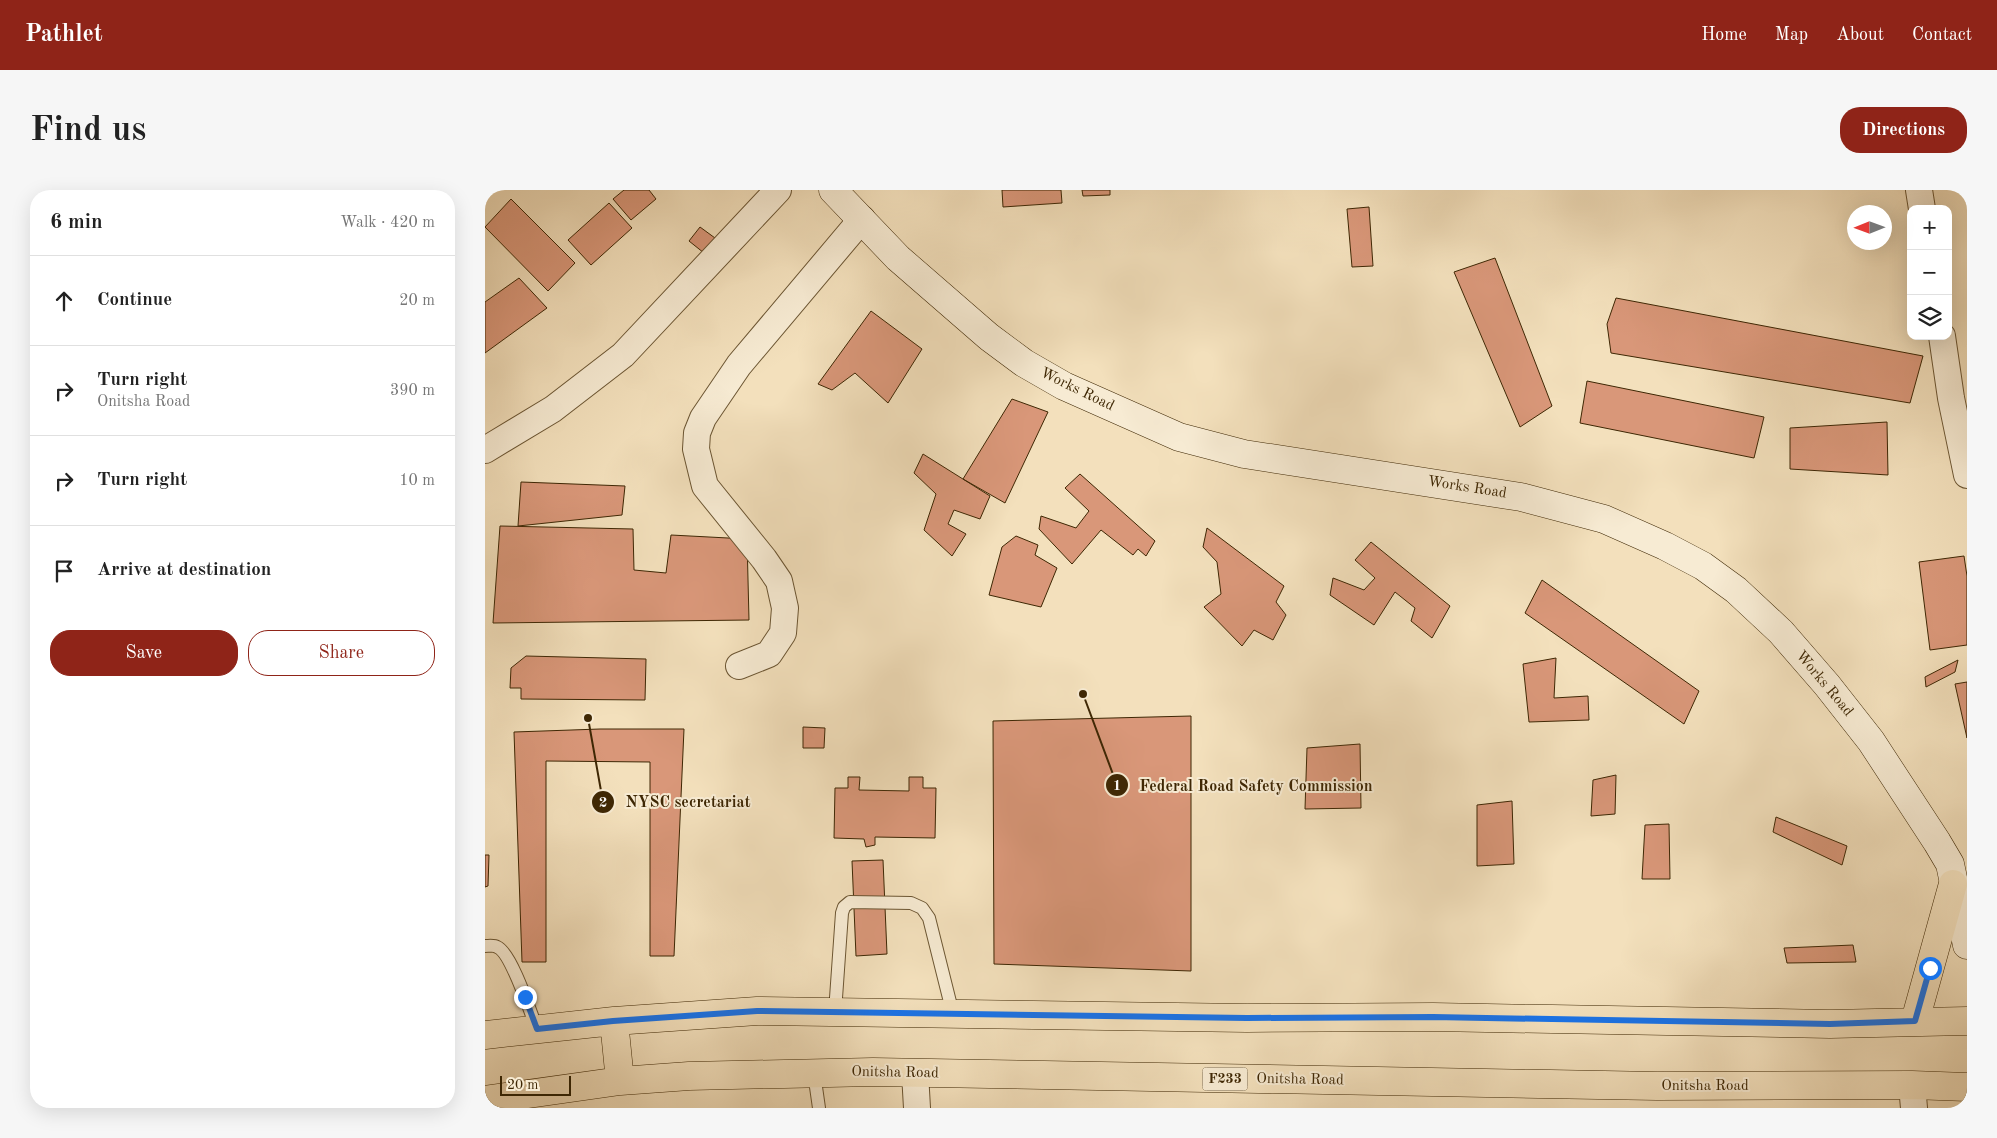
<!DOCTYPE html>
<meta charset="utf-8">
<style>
body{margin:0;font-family:"Old Standard TT",serif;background:#f6f6f6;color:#222}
.controls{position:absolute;right:15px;top:15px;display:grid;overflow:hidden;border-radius:10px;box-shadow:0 5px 20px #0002}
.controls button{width:45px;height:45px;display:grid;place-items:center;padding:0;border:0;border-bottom:1px solid #e0e0e0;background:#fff;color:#222;font:25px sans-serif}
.compass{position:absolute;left:1362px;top:15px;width:45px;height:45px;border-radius:50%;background:#fff;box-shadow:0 5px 20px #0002;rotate:269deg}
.scale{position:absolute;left:15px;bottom:12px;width:71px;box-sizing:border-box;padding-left:5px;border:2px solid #3e2704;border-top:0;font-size:14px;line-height:18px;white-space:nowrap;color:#3e2704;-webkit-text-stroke:4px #f7ebd3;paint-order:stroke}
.stop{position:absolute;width:15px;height:15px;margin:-11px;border:4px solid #1a73e8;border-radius:50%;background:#fff}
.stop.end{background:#1a73e8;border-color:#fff;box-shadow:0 1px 5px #0008}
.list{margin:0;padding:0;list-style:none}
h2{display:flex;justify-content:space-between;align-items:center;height:65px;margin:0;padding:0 20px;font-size:21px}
h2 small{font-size:16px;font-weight:400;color:#767676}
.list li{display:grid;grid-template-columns:32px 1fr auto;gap:15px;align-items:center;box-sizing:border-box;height:90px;padding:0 20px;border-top:1px solid #e0e0e0}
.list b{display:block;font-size:19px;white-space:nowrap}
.list p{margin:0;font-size:16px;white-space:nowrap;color:#767676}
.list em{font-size:16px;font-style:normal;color:#767676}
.actions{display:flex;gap:10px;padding:15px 20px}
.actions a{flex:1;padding:11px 0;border:1px solid #8f2418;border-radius:20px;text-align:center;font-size:18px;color:#8f2418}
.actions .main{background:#8f2418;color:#fff}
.icon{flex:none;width:28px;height:28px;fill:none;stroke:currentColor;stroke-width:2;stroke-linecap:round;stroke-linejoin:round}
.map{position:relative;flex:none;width:1482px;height:918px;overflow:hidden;border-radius:20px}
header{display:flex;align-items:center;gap:30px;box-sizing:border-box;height:70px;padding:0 25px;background:#8f2418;color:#fff}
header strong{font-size:24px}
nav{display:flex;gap:28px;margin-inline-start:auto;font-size:18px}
.intro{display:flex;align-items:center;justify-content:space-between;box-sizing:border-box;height:120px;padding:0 30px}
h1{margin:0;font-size:35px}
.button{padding:12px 22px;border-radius:20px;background:#8f2418;color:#fff;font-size:18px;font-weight:700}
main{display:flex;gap:30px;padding:0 30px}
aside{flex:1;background:#fff;border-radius:20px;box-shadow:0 5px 20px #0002}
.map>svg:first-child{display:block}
.building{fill:#d99779;stroke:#3e2704}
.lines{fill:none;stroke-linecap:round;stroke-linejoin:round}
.lane-casing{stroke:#6b5532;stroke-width:14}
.street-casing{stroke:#6b5532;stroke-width:28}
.secondary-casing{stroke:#3e2704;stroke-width:29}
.primary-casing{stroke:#3e2704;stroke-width:29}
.lane{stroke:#f7ebd3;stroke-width:12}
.street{stroke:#f7ebd3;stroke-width:26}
.secondary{stroke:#f7ebd3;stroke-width:28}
.primary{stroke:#f3e0bc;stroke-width:28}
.route{stroke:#1a73e8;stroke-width:6}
.labels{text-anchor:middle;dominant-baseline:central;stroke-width:4;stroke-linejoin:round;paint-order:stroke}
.shield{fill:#f7ebd3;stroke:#766242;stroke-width:1}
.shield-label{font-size:14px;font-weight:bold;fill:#3e2704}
.street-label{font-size:15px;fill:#3e2704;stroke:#f7ebd3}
.leader{fill:none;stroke:#3e2704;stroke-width:2}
.callout-dot{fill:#3e2704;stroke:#f7ebd3;stroke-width:2}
.mark-label{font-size:15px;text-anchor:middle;font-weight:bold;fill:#fff}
.callout-label{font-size:16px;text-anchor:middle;font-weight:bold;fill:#3e2704;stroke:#f7ebd3;stroke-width:4;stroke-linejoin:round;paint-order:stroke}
</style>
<header>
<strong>Pathlet</strong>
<nav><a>Home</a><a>Map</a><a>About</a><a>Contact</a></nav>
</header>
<div class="intro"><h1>Find us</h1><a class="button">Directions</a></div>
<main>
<aside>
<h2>6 min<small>Walk · 420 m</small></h2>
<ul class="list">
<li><svg class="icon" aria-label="ahead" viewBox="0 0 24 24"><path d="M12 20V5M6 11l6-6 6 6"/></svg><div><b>Continue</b></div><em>20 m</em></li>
<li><svg class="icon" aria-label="right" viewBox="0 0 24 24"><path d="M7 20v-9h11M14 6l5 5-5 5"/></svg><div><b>Turn right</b><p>Onitsha Road</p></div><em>390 m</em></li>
<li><svg class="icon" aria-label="right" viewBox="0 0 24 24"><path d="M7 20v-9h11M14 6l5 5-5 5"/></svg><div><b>Turn right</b></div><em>10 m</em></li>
<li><svg class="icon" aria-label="arrive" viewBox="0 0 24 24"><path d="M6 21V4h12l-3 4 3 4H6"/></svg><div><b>Arrive at destination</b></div></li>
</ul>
<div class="actions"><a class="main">Save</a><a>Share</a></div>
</aside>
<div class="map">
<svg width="1482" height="918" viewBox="0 0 1482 918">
<rect width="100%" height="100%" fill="#f3e0bc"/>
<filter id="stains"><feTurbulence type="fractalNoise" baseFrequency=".004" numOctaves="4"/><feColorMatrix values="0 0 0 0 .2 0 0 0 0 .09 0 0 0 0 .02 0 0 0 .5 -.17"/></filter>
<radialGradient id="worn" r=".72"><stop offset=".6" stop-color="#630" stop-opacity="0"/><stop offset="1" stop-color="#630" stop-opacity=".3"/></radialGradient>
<path class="building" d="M139 0H164L171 9 146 30 128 9Z
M517 0H576L577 13 518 17Z
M597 0H625V5L598 6Z
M26 9 90 73 63 101 0 37Z
M124 13 147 38 106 75 83 50Z
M884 17 888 76 867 77 862 19Z
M215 37 230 48 219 63 204 51Z
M1010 68 1067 216 1035 237 969 82Z
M34 88 62 118 0 163V112Z
M1131 108 1438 166 1425 213 1126 163 1122 134Z
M386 121 437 159 403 213 370 183 347 200 333 194Z
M1102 191 1279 227 1269 268 1095 233Z
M527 209 563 222 520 313 478 289Z
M1402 232 1403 285 1305 279V238Z
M438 264 505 306 495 329 469 320 463 334 481 344 467 366 439 340 451 304 429 283Z
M595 284 670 351 661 366 653 359 648 365 616 340 587 374 554 339 556 326 591 338 604 321 580 298Z
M36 292 140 296 137 325 33 336Z
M15 336 148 339 149 380 181 383 186 345 262 349 264 430 8 433Z
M722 338 799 396 791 412 801 425 788 450 769 440 757 456 719 417 736 404 732 372 718 357Z
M531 346 553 355 550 365 572 378 556 417 504 405 517 357Z
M886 352 965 416 947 448 926 431 930 418 910 402 889 435 845 405 848 388 879 400 890 388 870 370Z
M1479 366 1482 386V455L1445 460 1434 372Z
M1057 390 1214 501 1199 534 1040 423Z
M41 466 161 469 160 510 36 509V498H25L26 478Z
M1071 468 1069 508 1103 506 1104 530 1044 532 1038 474Z
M1473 470 1470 482 1441 497 1440 487Z
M1482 492V548L1470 494Z
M706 526V781L509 774 508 531Z
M318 537 340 538 339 558H318Z
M115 539H199L189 766H165V572L61 571V772H37L29 542Z
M875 554 876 618 820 619 822 558Z
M1131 585 1130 624 1106 626 1108 590Z
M363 587H375L374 600 424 601V587H438V598H451L450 648 390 647V655L381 657 379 649 349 648 350 598H363Z
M1027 611 1029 674 992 676V615Z
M1291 627 1362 656 1357 675 1288 642Z
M1184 634 1185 689H1157L1160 635Z
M0 665H4L3 696 0 697Z
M398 670 402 764 371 766 367 671Z
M1368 755 1371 772 1302 773 1299 758Z"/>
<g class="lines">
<g class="lane-casing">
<path id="lane" d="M0 756C4 756 9 755 12 757 26 762 46 824 52 839
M350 822 357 723 359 717 365 712 426 713 437 718 444 728 468 824
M329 883 334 918"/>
</g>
<g class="street-casing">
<path id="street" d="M1434 0 1437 19
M1457 146 1466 208 1482 285
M0 260 68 219 138 165 293 0
M254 476 284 464 298 443 300 418 294 391 279 369 220 296 211 259 212 243 218 228 254 175 377 29
M430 883 432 918
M1427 895 1429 918"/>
</g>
<g class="secondary-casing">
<path id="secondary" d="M348 0 413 68 504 147 539 173 579 196 694 247 759 264 1036 307 1119 329 1180 356 1218 376 1251 400 1296 442 1342 495 1386 551 1452 652 1465 674 1482 755"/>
</g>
<g class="primary-casing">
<path id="primary" d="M129 831 135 891
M1430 831 1468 694
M0 845 129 831 272 821 762 828 948 827 1345 834 1482 831
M0 910 135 891 204 886 388 882 1172 896 1427 895 1482 897"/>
</g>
<use href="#lane" class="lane"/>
<use href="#street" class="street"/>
<use href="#secondary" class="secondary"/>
<use href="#primary" class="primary"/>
</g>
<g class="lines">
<path class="route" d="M40 807 52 839 128 831 272 821 762 828 948 827 1345 834 1430 831 1445 778"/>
</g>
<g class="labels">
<rect class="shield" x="717.5" y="877.5" width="45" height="23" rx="4"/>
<g class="shield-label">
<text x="740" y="889">F233</text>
</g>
<g class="street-label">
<text transform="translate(592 200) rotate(26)">Works Road</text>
<text transform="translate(982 298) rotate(9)">Works Road</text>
<text transform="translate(1339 494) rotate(50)">Works Road</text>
<text transform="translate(410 883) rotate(1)">Onitsha Road</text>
<text transform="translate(815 890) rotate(1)">Onitsha Road</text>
<text x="1220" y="896">Onitsha Road</text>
</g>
</g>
<path class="leader" d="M598 504L632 595M103 528L118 612"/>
<g class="callout-dot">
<circle cx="598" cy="504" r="5"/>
<circle cx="103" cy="528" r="5"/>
<circle cx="632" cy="595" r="12"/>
<circle cx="118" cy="612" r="12"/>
</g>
<g class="mark-label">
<text x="632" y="600">1</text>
<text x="118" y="617">2</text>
</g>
<g class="callout-label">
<text x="771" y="601">Federal Road Safety Commission</text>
<text x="203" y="617">NYSC secretariat</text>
</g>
<rect width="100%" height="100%" filter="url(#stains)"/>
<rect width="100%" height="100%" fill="url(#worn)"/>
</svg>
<div class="controls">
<button>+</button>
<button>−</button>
<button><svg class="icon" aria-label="layers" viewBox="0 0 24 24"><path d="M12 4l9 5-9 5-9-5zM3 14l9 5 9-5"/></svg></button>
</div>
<svg class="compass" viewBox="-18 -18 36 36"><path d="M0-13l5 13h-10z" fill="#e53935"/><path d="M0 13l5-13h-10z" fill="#767676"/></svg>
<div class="scale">20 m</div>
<div class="stop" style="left:1445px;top:778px"></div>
<div class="stop end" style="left:40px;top:807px"></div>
</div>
</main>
